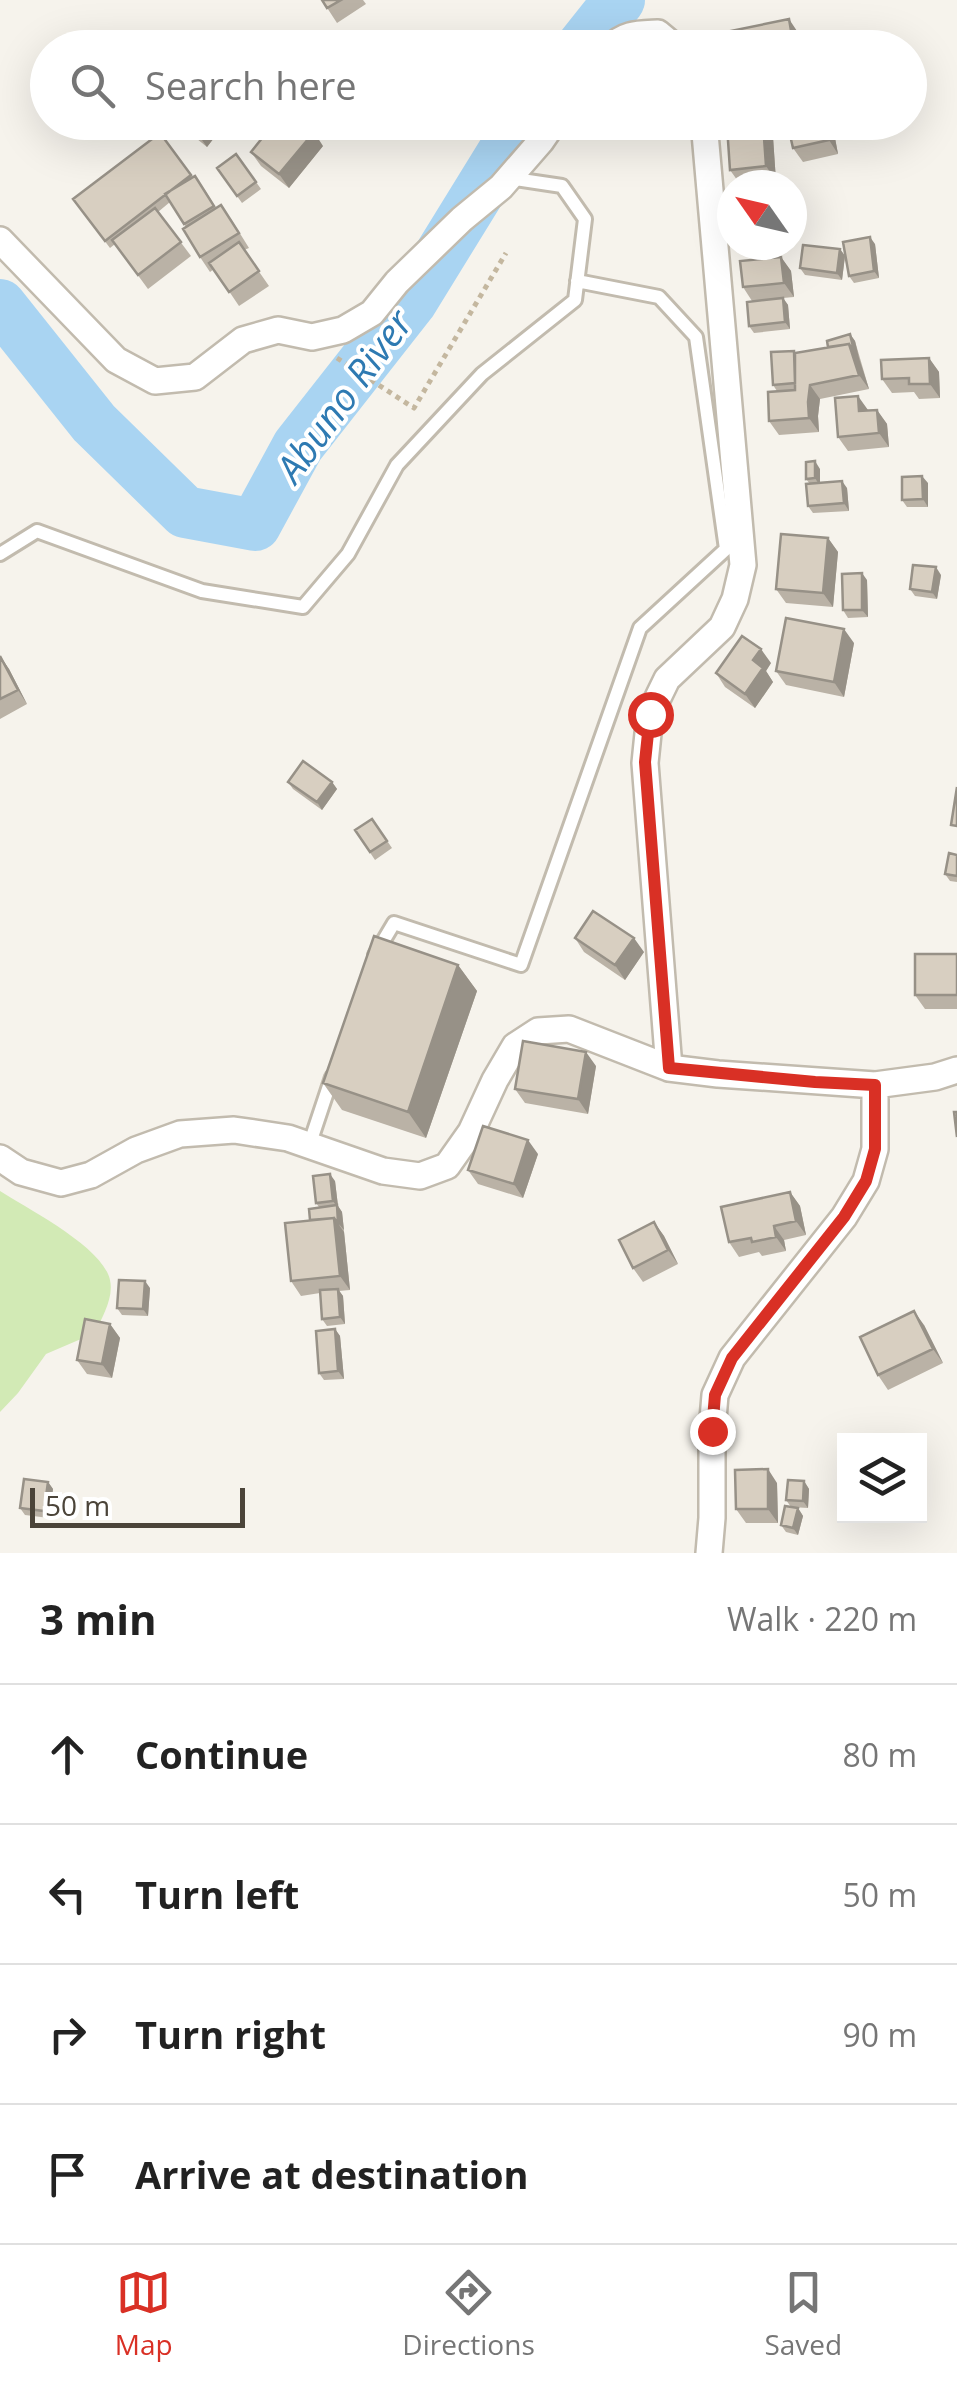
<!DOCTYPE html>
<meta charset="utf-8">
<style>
body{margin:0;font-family:"Open Sans",sans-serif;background:#f2f2f2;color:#222}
.controls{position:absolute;right:30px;bottom:30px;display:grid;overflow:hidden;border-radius:0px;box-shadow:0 10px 40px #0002}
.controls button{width:90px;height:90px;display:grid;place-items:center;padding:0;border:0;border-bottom:2px solid #e0e0e0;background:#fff;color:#222;font:50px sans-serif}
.compass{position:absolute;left:717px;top:170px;width:90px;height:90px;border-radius:50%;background:#fff;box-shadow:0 10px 40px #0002;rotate:304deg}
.scale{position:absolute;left:30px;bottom:25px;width:215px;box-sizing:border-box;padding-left:10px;border:5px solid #4b4439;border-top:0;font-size:28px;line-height:35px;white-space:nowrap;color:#4b4439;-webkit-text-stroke:8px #fff;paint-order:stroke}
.stop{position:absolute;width:30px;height:30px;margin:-22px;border:8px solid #d93025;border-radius:50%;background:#fff}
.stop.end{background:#d93025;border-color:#fff;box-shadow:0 2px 10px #0008}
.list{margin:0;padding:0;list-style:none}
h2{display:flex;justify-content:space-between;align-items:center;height:130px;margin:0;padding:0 40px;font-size:42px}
h2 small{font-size:32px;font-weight:400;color:#767676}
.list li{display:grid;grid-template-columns:65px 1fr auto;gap:30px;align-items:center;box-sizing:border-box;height:140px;padding:0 40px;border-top:2px solid #e0e0e0}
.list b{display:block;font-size:38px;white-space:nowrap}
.list em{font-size:32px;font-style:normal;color:#767676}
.icon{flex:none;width:55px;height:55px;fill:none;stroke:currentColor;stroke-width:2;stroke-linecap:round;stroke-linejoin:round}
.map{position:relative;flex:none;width:957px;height:1553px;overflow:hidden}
.search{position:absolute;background:#fff;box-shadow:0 10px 40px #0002;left:30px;right:30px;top:30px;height:110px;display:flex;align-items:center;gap:25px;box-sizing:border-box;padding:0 35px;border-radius:55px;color:#767676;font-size:38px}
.sheet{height:690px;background:#fff}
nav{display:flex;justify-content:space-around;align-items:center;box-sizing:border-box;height:140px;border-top:2px solid #e0e0e0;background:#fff;font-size:28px;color:#767676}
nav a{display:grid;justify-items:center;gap:5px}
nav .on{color:#d93025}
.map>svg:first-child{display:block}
.green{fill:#d2eab5}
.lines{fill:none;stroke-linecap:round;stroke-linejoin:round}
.river{stroke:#a9d4f2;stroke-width:52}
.service-casing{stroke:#c2bbae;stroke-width:18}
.minor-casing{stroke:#c2bbae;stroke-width:30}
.path{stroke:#c4b79f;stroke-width:5;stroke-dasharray:5 5;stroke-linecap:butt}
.service{stroke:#fff;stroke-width:12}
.minor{stroke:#fff;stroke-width:25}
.wall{fill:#bab2a6}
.shaded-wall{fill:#979187}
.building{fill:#d8cfc1;stroke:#979187;stroke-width:2.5}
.route{stroke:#d93025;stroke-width:12}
.labels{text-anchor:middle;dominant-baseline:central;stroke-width:8;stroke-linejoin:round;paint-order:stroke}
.water-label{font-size:38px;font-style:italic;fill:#2e7ab2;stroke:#fff}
</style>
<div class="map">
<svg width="957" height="1553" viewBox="0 0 957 1553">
<rect width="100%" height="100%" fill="#f6f3ec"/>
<path class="green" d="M0 1191C28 1209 103 1247 110 1280 114 1298 102 1317 95 1333L46 1354 18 1393 0 1412Z"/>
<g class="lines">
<path class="river" d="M581 48 619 0
M0 305 94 423 185 512 255 525 298 446 411 302 522 122"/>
<g class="service-casing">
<path id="service" d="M0 554 37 531 202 591 303 607 348 554 397 465 482 374 575 300 585 219 562 186 508 178
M375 955 394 923 521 965 640 628 726 549 696 337 659 297 577 281
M309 1146 332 1077"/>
</g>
<g class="minor-casing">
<path id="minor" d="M611 48C624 33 639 34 658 33L676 48
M0 240 116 360 155 381 195 377 243 340 278 330 312 337 343 330 372 313 397 282 462 219 501 187 541 141 554 122
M669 1068 645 763 650 714 667 679 722 627 735 599 743 565 704 122
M0 1158 21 1172 61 1183 91 1175 136 1150 180 1134 234 1130 288 1138 383 1171 420 1176 447 1166 471 1132 495 1080 515 1046 538 1031 569 1029 669 1068 718 1074 875 1085 935 1077 957 1070
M709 1553 712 1518V1431L715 1395 732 1358 844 1217 866 1181 875 1149V1085"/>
</g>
<path class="path" d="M337 358 414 408 506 253"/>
<use href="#service" class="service"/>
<use href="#minor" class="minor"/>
</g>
<path class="wall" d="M322 0H363L366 4 337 23Z
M176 122H223L224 125 207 147Z
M240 122H270L257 137Z
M317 122H346L333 137Z
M832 122 838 154 803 162 793 148Z
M160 133 193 177 205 190 216 208 231 219 249 248 244 250 269 286 239 306 214 269 210 272 200 257 186 227 170 202 158 212 191 256 148 289 115 244 110 248 73 199Z
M773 137 776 181 740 184 730 170Z
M323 146 289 188 261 166 251 152Z
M236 154 261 189 242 203 217 168Z
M875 244 879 278 854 283 849 276Z
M840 249 845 256 842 280 805 275 800 268Z
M781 257 791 271 794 297 783 298 788 305 790 329 754 333 749 326 752 301 743 287Z
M850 334 855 341 869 389 820 399 818 416 819 432 779 435 769 421 777 391 773 385 795 353 828 347Z
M929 358 939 372 940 398 919 399 914 392 892 393 882 379Z
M868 410H877L887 424 889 447 848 451 838 437Z
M820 469V483L847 488 849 511 813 513 808 506 810 484 806 479Z
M928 483V507H907L902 500Z
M828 538 838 552 833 607 786 603 776 589Z
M941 575 937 599 915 596 910 589Z
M867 580 868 617 848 618 843 610Z
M854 643 844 697 786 685 776 671Z
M0 656 9 669 27 704 0 719Z
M771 663 766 671 773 682 755 708 725 687 716 673Z
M288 782H332L337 789 322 810 293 789Z
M372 819 392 848 375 860 355 830Z
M957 855V882L950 881 945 874Z
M575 938 644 952 625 980 584 952Z
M957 954V1009H925L915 995Z
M458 965 477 991 426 1138 342 1110 323 1083Z
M596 1066 588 1114 525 1103 515 1089Z
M538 1154 523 1198 478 1184 468 1170Z
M335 1181 338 1206 342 1212 350 1290 339 1291 343 1296 345 1324 327 1326 322 1319 320 1293 301 1296 291 1281 310 1220 319 1207 316 1203Z
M790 1192 800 1206 806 1235 784 1240 786 1251 762 1256 759 1252 739 1257 729 1242Z
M654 1222 664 1236 678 1264 643 1282 633 1268Z
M150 1288 148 1316 122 1315 117 1308Z
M110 1324 120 1338 112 1378 87 1374 77 1360Z
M924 1325 943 1363 888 1390 878 1375Z
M335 1329 340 1336 344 1379 324 1380 319 1373Z
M804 1481 809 1489 808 1508 791 1507 786 1500Z
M48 1482 53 1489 49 1518 25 1515 20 1508Z
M777 1483 778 1523H746L736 1509Z
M798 1508 803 1516 798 1535 786 1532 781 1525Z"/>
<path class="shaded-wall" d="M789 19 799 34 802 48H794Z
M205 122H223L224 125 207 147 197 133Z
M248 122H270L257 137Z
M323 122H346L333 137Z
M825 122H832L838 154 829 140Z
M763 123 773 137 776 181 766 166Z
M314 132 323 146 289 188 279 174Z
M870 237 875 244 879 278 874 271Z
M840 249 845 256 842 280 837 273Z
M781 257 791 271 794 297 784 283Z
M783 298 788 305 790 329 785 322Z
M850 334 855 341 859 358 854 351Z
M849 344 859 358 869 389 859 375Z
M929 358 939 372 940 398 930 384Z
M810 385 820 399 818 416 819 432 809 418 808 402Z
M858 396 868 410 859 411Z
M877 410 887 424 889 447 879 433Z
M815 461 820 469V486L815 478Z
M922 476 928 483V507L923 499Z
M842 481 847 488 849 511 844 503Z
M828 538 838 552 833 607 823 593Z
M936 567 941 575 937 599 932 592Z
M862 573 867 580 868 617 862 610Z
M844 629 854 643 844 697 834 682Z
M761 649 771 663 766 671 773 682 755 708 745 694 753 660Z
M0 656 9 669 27 704 18 690Z
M332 782 337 789 322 810 317 802Z
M634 938 644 952 625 980 615 965Z
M458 965 477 991 426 1138 408 1112Z
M586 1052 596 1066 588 1114 578 1099Z
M528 1140 538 1154 523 1198 514 1184Z
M330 1174 335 1181 338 1206 342 1212 344 1230 338 1223 337 1207 333 1201Z
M790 1192 800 1206 806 1235 796 1221Z
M334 1218 344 1232 350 1290 340 1276Z
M654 1222 664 1236 678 1264 668 1250Z
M774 1226 784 1240 786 1251 776 1237Z
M145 1281 150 1288 148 1316 143 1309Z
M338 1289 343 1296 345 1324 340 1317Z
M914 1311 924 1325 943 1363 933 1349Z
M110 1324 120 1338 112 1378 102 1364Z
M335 1329 340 1336 344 1379 338 1371Z
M768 1469 777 1483 778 1523 768 1509Z
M804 1481 809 1489 808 1508 803 1501Z
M48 1482 53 1489 49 1518 44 1511Z
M798 1508 803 1516 798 1535 793 1528Z"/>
<path class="building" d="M322 0H341L327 8Z
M789 19 794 48H729L726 32Z
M184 122H205L197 133Z
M275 122H303L314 132 279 174 251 152Z
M787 122H825L829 140 793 148Z
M763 123 766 166 730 170 727 126Z
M160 133 191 175 105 241 73 199Z
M236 154 256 182 237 196 217 168Z
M195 176 214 206 184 224 165 194Z
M221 205 239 233 200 257 183 229Z
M155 208 181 242 138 275 112 240Z
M870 237 874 271 849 276 843 242Z
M239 242 259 271 229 292 209 263Z
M803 245 840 249 837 273 800 268Z
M781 257 784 283 743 287 740 261Z
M783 298 785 322 749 326 747 302Z
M850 334 854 351 849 344 828 347 827 341Z
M849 344 859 375 810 385 808 402 809 418 769 421 768 392 795 390V353Z
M794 351 795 383 773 385 771 352Z
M929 358 930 384H909V378L882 379 881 360Z
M858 396 859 411 877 410 879 433 838 437 835 398Z
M815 461V478L806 479V462Z
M922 476 923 499 902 500V477Z
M842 481 844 503 808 506 806 484Z
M781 534 828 538 823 593 776 589Z
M913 565 936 567 932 592 910 589Z
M862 573V610H843L842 574Z
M786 618 844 629 834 682 776 671Z
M742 636 761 649 753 660 763 668 745 694 716 673Z
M0 656 18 690 0 699Z
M303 761 332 782 317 802 288 782Z
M957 787V826L951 825Z
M372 819 387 841 370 852 355 830Z
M949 853 957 855V876L945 874Z
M593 911 634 938 615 965 575 938Z
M374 936 458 965 408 1112 323 1083Z
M915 954H957V995H915Z
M523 1041 586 1052 578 1099 515 1089Z
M954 1112H957V1137Z
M483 1126 528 1140 514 1184 468 1170Z
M330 1174 333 1201 316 1203 313 1176Z
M790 1192 796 1221 774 1226 776 1237 752 1242 751 1238 729 1242 721 1207Z
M337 1205 338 1223 334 1218 310 1220 309 1209Z
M334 1218 340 1276 291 1281 285 1223Z
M654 1222 668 1250 633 1268 619 1240Z
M119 1280 145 1281 143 1309 117 1308Z
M338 1289 340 1317 322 1319 320 1290Z
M914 1311 933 1349 878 1375 860 1337Z
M85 1319 110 1324 102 1364 77 1360Z
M335 1329 338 1371 319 1373 316 1331Z
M768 1469V1509H736L735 1470Z
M24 1479 48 1482 44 1511 20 1508Z
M788 1480 804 1481 803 1501 786 1500Z
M785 1506 798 1508 793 1528 781 1525Z"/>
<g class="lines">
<path class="route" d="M650 714 645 762 669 1068 815 1082 875 1085V1149L866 1181 844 1217 732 1358 715 1395 712 1431"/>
</g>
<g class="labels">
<g class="water-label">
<text transform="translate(343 395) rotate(-54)">Abuno River</text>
</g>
</g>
</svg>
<div class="controls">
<button><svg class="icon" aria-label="layers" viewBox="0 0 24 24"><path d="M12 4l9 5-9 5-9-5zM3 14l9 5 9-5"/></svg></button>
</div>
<svg class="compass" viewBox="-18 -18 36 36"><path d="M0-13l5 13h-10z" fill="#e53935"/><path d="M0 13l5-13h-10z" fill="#767676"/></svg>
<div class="scale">50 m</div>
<div class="stop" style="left:650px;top:714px"></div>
<div class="stop end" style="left:712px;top:1431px"></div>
<div class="search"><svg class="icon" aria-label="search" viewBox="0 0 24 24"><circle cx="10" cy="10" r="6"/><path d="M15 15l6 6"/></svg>Search here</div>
</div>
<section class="sheet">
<h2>3 min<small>Walk · 220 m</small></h2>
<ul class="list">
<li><svg class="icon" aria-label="ahead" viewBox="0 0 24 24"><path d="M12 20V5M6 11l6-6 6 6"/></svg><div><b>Continue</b></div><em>80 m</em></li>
<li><svg class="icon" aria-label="left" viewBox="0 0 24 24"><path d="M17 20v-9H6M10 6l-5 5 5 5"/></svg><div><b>Turn left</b></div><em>50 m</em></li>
<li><svg class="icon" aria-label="right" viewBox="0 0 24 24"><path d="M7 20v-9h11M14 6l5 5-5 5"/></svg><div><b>Turn right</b></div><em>90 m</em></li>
<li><svg class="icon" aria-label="arrive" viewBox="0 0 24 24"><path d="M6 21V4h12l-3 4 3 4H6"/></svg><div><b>Arrive at destination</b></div></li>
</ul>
</section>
<nav>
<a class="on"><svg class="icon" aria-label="map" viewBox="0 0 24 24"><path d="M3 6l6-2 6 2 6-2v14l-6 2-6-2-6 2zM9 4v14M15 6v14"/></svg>Map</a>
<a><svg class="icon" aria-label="directions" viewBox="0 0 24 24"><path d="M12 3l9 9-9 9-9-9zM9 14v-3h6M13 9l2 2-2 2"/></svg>Directions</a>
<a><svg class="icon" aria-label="saved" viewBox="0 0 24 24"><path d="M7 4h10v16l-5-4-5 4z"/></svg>Saved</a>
</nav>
